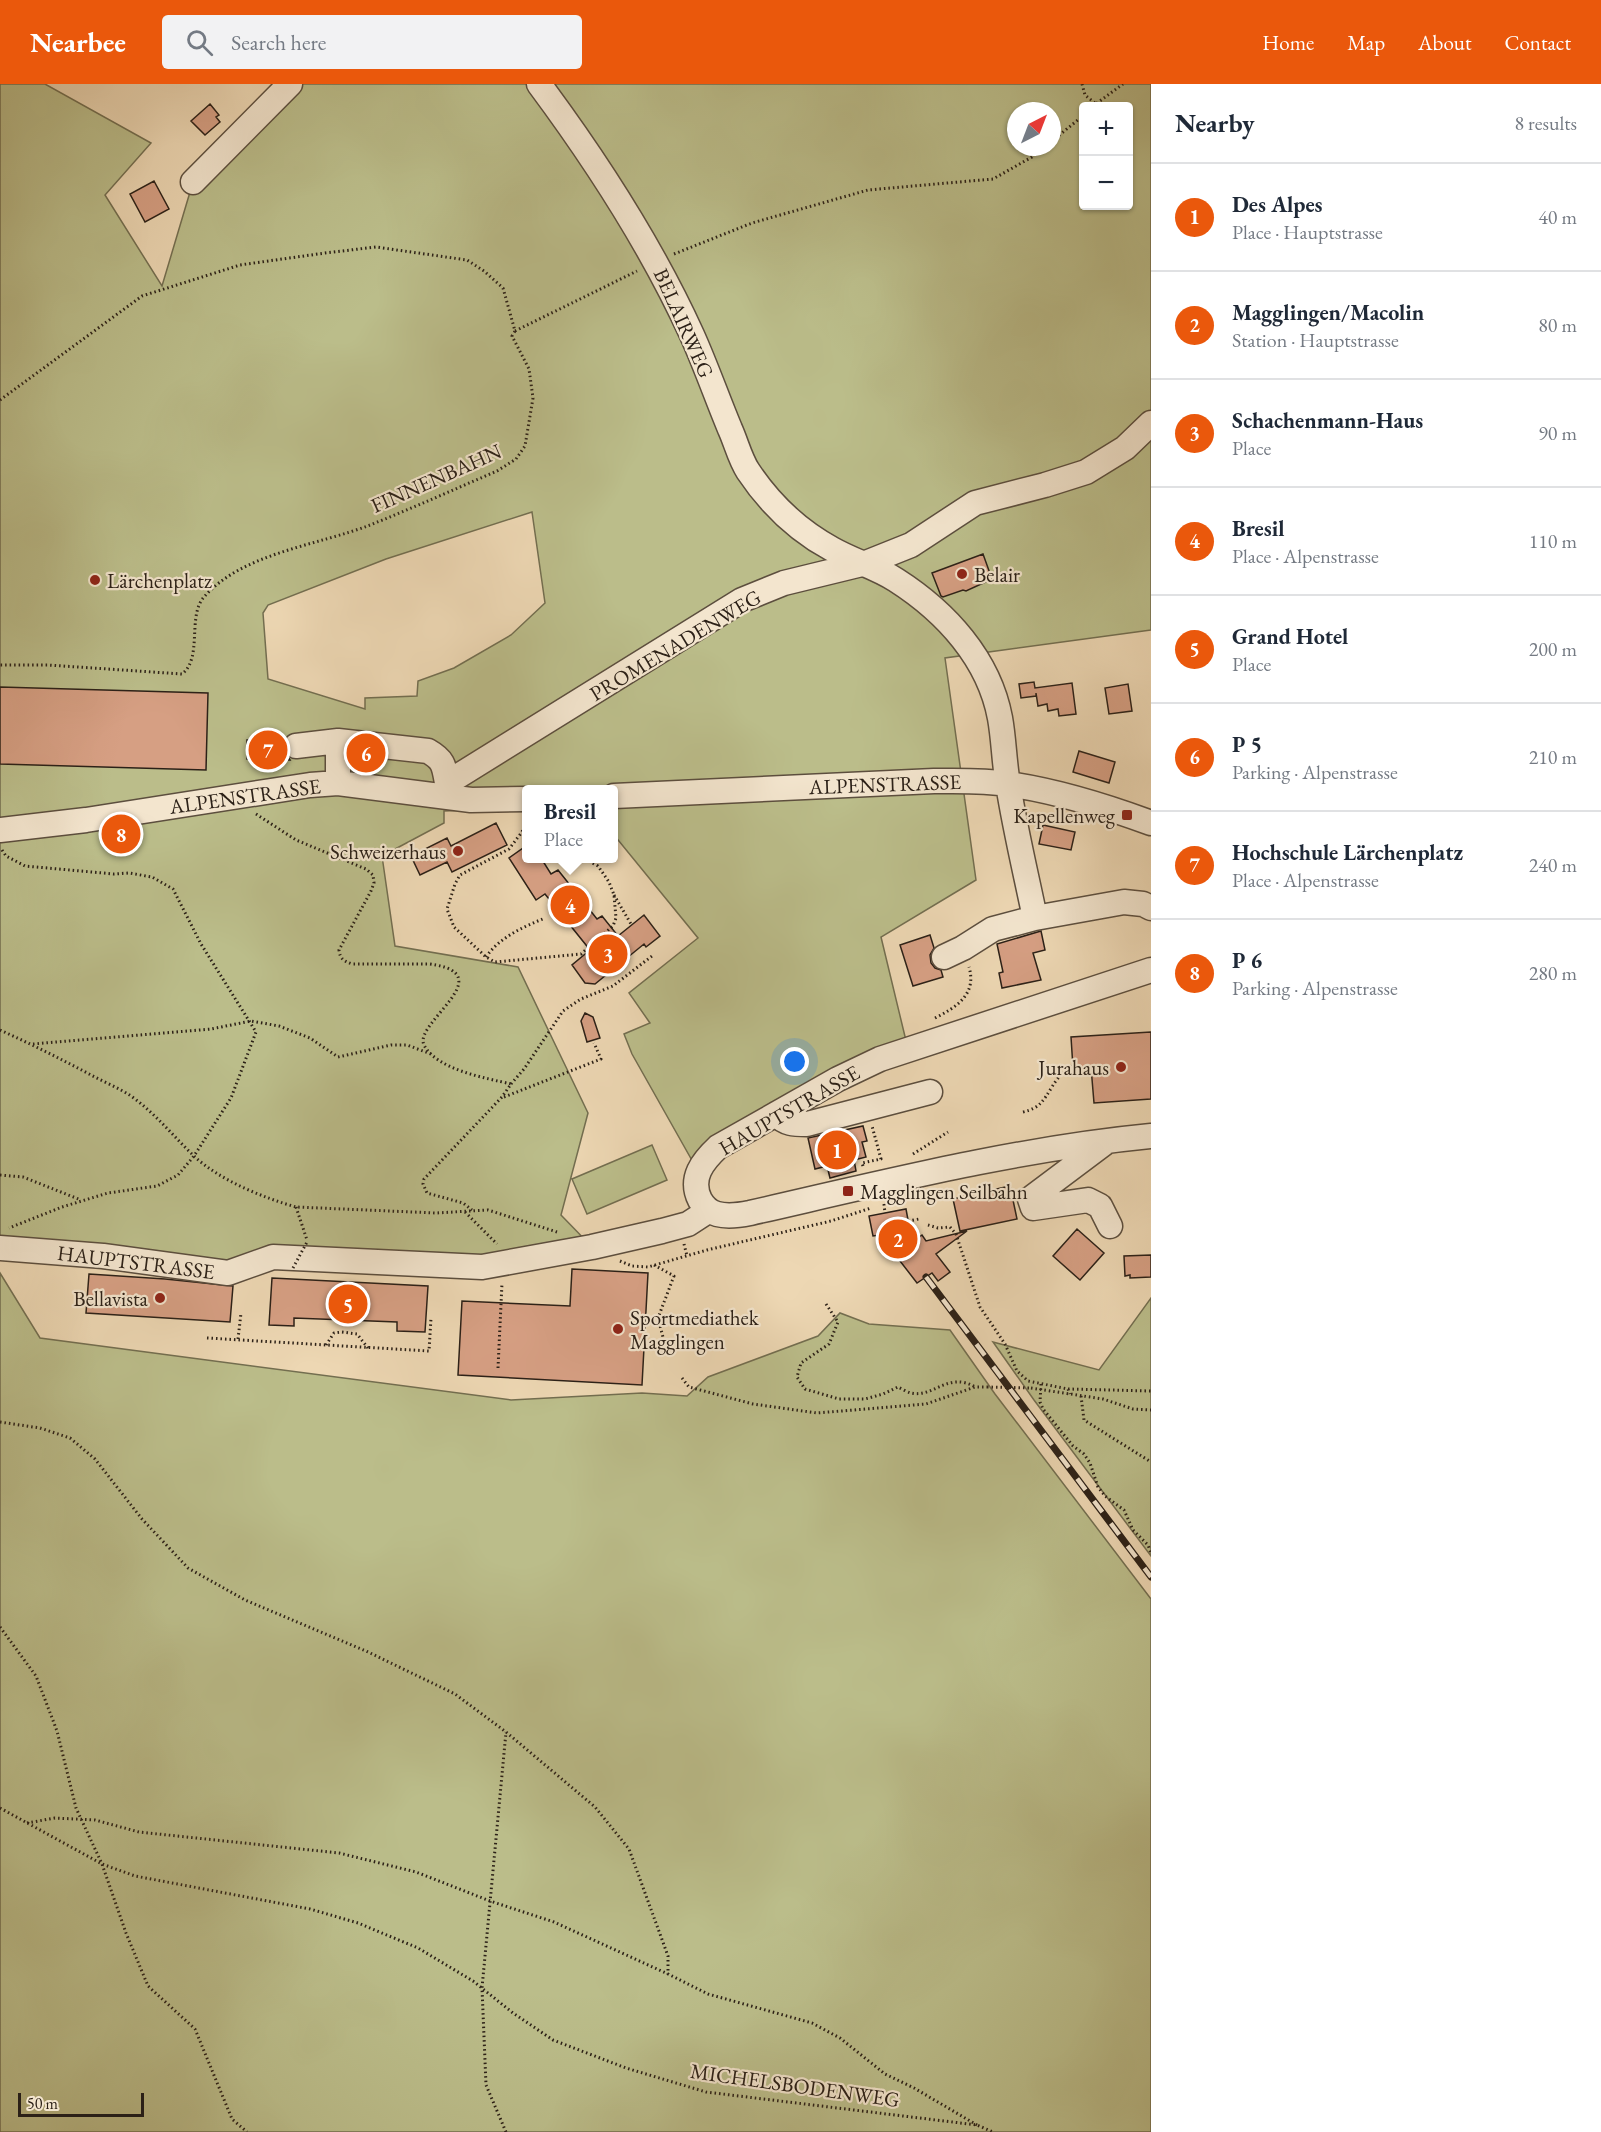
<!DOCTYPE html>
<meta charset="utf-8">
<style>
body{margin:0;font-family:"EB Garamond",serif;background:#f2f2f3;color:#1f2937}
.controls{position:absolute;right:18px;top:18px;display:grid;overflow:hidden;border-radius:6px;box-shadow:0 2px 4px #0004}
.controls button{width:54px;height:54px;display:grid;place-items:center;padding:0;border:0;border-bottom:2px solid #e0e1e3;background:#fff;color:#1f2937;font:30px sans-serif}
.compass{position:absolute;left:1007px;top:18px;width:54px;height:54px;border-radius:50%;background:#fff;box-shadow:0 2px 4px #0004;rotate:42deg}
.scale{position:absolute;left:18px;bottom:15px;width:126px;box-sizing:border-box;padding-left:6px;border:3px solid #2b2017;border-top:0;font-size:16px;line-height:21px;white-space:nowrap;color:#2b2017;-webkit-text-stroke:4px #f3e5ce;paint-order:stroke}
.you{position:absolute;left:795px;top:978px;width:21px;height:21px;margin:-15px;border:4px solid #fff;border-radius:50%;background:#1a73e8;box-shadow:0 0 0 9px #1a73e833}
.badge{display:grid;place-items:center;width:39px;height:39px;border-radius:50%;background:#ea580c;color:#fff;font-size:20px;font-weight:700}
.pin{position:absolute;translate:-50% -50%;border:3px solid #fff;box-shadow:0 2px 6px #0006}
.popup{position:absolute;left:522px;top:701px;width:96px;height:78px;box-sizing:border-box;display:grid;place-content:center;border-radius:6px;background:#fff;filter:drop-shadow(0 2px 4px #0005);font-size:20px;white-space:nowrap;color:#747a83}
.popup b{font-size:22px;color:#1f2937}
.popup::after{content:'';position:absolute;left:50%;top:100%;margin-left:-12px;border:12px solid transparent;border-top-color:#fff}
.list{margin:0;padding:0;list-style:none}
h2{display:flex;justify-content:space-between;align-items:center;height:78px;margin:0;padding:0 24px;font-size:26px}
h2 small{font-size:20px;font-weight:400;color:#747a83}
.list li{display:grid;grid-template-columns:39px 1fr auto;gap:18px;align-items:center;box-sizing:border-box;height:108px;padding:0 24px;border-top:2px solid #e0e1e3}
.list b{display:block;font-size:22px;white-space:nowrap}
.list p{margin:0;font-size:20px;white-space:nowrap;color:#747a83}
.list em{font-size:20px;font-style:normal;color:#747a83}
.icon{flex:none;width:33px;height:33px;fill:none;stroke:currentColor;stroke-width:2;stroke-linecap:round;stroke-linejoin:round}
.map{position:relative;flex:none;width:1151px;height:2048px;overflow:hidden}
header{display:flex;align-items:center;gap:36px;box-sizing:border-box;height:84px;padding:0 30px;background:#ea580c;color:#fff}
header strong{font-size:28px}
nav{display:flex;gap:33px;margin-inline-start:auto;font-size:21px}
.search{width:420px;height:54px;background:#f2f2f3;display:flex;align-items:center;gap:15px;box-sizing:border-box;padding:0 21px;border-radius:6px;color:#747a83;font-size:22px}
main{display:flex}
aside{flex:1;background:#fff}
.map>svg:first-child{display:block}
.green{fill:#bbbd8a;stroke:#736e50;stroke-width:1.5;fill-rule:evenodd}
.building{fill:#d69f83;stroke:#2b2017;stroke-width:1.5}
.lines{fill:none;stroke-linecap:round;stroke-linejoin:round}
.minor-casing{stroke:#5c4e3e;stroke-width:27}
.path{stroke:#2b2017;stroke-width:3;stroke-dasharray:1.5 3;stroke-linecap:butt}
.minor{stroke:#f3e5ce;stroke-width:24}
.rail-casing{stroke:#2b2017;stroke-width:7}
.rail{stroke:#f3e5ce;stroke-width:4.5;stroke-dasharray:14;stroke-linecap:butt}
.path-bridge{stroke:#2b2017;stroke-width:3;stroke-dasharray:1.5 3;stroke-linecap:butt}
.poi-dot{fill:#8f2418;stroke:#f3e5ce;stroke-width:2}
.labels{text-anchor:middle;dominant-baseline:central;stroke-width:4.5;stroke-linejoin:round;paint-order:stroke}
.street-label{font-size:21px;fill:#2b2017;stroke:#f3e5ce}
.poi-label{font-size:21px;fill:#2b2017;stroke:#f3e5ce;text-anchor:start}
</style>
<header>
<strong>Nearbee</strong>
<div class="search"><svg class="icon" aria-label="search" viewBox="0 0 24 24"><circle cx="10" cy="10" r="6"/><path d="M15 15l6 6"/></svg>Search here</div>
<nav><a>Home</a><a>Map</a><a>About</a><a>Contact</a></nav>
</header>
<main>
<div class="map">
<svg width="1151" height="2048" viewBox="0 0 1151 2048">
<rect width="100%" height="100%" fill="#edd7b3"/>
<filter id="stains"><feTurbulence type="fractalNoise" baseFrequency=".00333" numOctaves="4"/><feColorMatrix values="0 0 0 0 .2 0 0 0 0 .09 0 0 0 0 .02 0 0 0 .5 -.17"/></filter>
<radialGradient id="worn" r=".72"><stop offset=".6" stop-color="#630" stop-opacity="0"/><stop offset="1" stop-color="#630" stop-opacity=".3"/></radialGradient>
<path class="green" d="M0 0H45L151 59 105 111 162 202 193 98 290 0H1151V546L945 574 976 796 881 853 908 965 698 1087 632 970 624 950 650 939 629 909 698 854 614 751V706H526V724L444 727V739L382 772 395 862 518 883 588 1029 561 1131 592 1163 503 1181 273 1173 228 1189 0 1164ZM1084 22H1128V122H1084ZM1016 27H1052V63H1016ZM532 428 545 519 511 551 454 584 418 597 417 612 365 614V625L268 595 263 529 268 521 386 475Z
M652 1061 667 1096 587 1130 572 1095Z
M0 1189 40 1254 511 1316 642 1309 687 1312 708 1293 818 1252 840 1229 869 1240 950 1246 995 1310 1151 1515V2048H0Z
M1151 1214V1472L1034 1316 993 1258 1099 1286Z"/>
<path class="building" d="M210 20 219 31 216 33 220 38 205 51 191 37Z
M154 97 169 125 145 138 130 110Z
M983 470 992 495 966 507 963 506 943 513 941 512 932 489Z
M1034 598 1035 604 1072 599 1076 630 1059 632 1058 625 1048 627 1047 620 1038 622 1036 609V612L1021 614 1019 600Z
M1128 600 1132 627 1109 630 1105 604Z
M0 603 208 609 206 686 0 680Z
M247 656 283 657 282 664 290 676 247 675Z
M1079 667 1115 678 1109 699 1073 688Z
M496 739 507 761 452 788 447 778 420 791 411 772 447 754 451 762Z
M1043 741 1075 748 1071 766 1039 760Z
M526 762V774H541L551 790 558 786 597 835 602 832 618 852 644 831 660 852 646 863 644 860 595 900 585 899 572 881 590 866 545 810 536 816 509 774Z
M1041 847 1045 866 1033 869 1041 896 1002 904 999 889 1003 888 997 860Z
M930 851 934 864 930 871 931 879 935 884 941 886 943 893 913 902 900 861Z
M585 929 593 933 600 954 587 958 581 937Z
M1151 948V1015L1094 1019 1091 983 1073 984 1071 953Z
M863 1042 867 1057 862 1058 866 1073 854 1076 856 1087 830 1094 827 1082 815 1085 808 1054Z
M1010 1102 1017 1135 960 1147 953 1115Z
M906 1125 912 1158 922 1151 926 1157 967 1147 936 1170 950 1188 938 1197 932 1189 917 1199 880 1151 873 1152 869 1132Z
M1077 1145 1104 1169 1080 1196 1053 1172Z
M1151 1171V1193L1130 1194V1191L1125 1192 1124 1172Z
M572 1185 648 1189 642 1301 458 1291 462 1217 570 1222Z
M89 1190 165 1195 233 1202 230 1238 86 1229Z
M272 1194 428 1202 425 1248 397 1247V1238L294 1234V1242L269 1241Z"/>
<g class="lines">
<g class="minor-casing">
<path id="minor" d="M539 0C597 78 651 161 692 251 706 282 717 314 730 345 736 358 740 375 748 387 770 420 797 446 832 465 853 477 876 483 896 496 946 528 989 575 1000 634 1004 656 1004 678 1008 700 1015 745 1026 790 1035 834L993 845 963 864 944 873
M193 98 290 0
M296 662 338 657
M338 699V657L428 667C444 676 444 682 447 699
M445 712 447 699 742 516 784 499 866 479 911 461 975 419 1045 401 1086 388 1125 364 1151 339
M614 712 934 697C959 697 983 696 1008 700 1057 707 1105 722 1151 739
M0 746 86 736 310 701 338 699 471 716 526 715
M1035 834 1124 818 1143 820 1151 824
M1151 886 880 975 838 995 718 1063C703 1077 689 1094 700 1116 704 1123 709 1128 717 1130 728 1133 740 1131 750 1129 882 1099 1016 1065 1151 1052
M776 1030C785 1040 794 1040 807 1040L930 1008
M1106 1058 1030 1115 1033 1124 1088 1116 1100 1122 1110 1142
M0 1164 103 1172 228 1189 273 1173 482 1183 592 1163 662 1147 688 1140 708 1127"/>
</g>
<path class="path" d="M1082 0 1085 11 1096 20
M1093 22 1123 0
M1052 57 1084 31
M674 170 752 139 868 106 993 95 1032 73 1044 63
M515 247 637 187
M0 316 142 212 240 181 325 169 376 163 467 176 484 187 503 204 515 247 512 252 529 285 533 314 525 362 516 375 497 387C455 405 413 424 370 441 319 461 242 469 204 513 187 532 203 574 182 590L48 581H0
M256 730 296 756 366 785 373 791 374 799 371 807 339 866C340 875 344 877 352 880H430C503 890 413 939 424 961 437 986 486 994 511 1000L502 1013 424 1095 423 1100 427 1109 463 1119 472 1126
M526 738 522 748 509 765 460 791 455 800 447 825 454 843 486 873 495 878 581 870 613 842 616 834 614 811 609 798 598 782 589 777 591 774
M2 766 6 772 25 782 114 790 129 789 152 793 173 805 201 860 256 948 231 1014 194 1072 178 1091 157 1102 108 1109 62 1123 9 1144
M614 811 631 840
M486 873C500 853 523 843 545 834
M935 934C957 923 977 910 969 883
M0 946C31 960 61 975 91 991 104 998 119 1004 131 1012 156 1030 173 1052 194 1072 219 1096 264 1114 296 1123L436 1129 488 1126 557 1148
M33 960 211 945 251 937 279 942 310 954 338 973 391 961H407L431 970
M511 1000 524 985 563 927 581 915 613 902 652 872
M504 1013 601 975 594 959
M1023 1028C1040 1024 1043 1017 1052 1003 1057 994 1065 986 1073 981
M913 1070 948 1048
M863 1082 862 1079 881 1075 872 1042
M0 1091 23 1093 81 1116
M884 1120 885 1129
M296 1123 307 1156
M465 1128 497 1160
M908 1137 919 1135
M928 1141 938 1144 950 1143 956 1150 980 1223 1005 1260 1017 1287 1028 1297 1068 1305 1070 1310
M684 1160 687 1172
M620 1177 632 1182 648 1183 707 1166 831 1137 871 1124
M654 1181 674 1192 658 1234 664 1257
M826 1220 838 1238 829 1260 801 1279 797 1293 805 1305 839 1315H865L883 1310 898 1303C902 1305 907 1308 911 1309 934 1314 948 1287 975 1303
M207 1254 429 1267 431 1234
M238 1255 241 1229
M326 1261 334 1249 342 1248 357 1250 368 1264
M498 1284 502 1199
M682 1294 689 1303 753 1320 817 1329 926 1320 975 1303H987
M1041 1300 1040 1318 1043 1325 1073 1362 1084 1370 1090 1379 1098 1403 1105 1412 1124 1426 1133 1446 1148 1461 1151 1469
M1031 1304 1103 1315 1133 1325 1151 1326
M1068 1305 1151 1307
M1081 1312 1084 1336 1151 1378
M0 1338 40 1344 70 1354 95 1375 142 1435 188 1484 245 1516 366 1567 455 1610 506 1648 595 1723 629 1765 668 1872V1890L708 1910 812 1939 840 1954 885 1990 914 2004 977 2041
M0 1543 36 1592 57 1647 76 1724 102 1780 126 1849 148 1902 195 1945 232 2035 247 2048
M0 1724 102 1780 135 1792 310 1825 358 1839 418 1864 473 1897 513 1929 553 1956 626 1984 706 2008 977 2041 993 2048
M27 1739 55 1734 95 1736 139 1748 339 1769 416 1788 490 1817 554 1838 668 1890
M506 2048 486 2001 482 1904 506 1648"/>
<use href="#minor" class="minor"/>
<g class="rail-casing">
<path id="rail" d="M926 1193 1151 1493"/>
</g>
<use href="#rail" class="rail"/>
<path class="path-bridge" d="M293 1184 307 1158
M987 1303 1031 1304"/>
</g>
<g class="poi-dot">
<circle cx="962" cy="490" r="6"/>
<circle cx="95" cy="496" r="6"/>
<rect x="1121" y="725" width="12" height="12" rx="3"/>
<circle cx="458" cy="767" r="6"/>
<circle cx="1121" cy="983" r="6"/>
<rect x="842" y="1101" width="12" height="12" rx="3"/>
<circle cx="160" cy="1214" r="6"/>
<circle cx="618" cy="1245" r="6"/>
</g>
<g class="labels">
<g class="street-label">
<text transform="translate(684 239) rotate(66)">BELAIRWEG</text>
<text transform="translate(436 394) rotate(-24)">FINNENBAHN</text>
<text transform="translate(675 561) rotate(-31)">PROMENADENWEG</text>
<text transform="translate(885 700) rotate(-2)">ALPENSTRASSE</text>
<text transform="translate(245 712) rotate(-8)">ALPENSTRASSE</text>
<text transform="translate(789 1026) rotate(-30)">HAUPTSTRASSE</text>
<text transform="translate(136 1178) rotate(7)">HAUPTSTRASSE</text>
<text transform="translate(795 2001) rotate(8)">MICHELSBODENWEG</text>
</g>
<g class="poi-label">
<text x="974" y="490">Belair</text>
<text x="107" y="496">Lärchenplatz</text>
<text x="1115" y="731" text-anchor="end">Kapellenweg</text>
<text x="446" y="767" text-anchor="end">Schweizerhaus</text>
<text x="1109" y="983" text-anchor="end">Jurahaus</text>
<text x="860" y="1107">Magglingen Seilbahn</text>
<text x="148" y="1214" text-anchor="end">Bellavista</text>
<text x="630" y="1233">Sportmediathek<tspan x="630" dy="24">Magglingen</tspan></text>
</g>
</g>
<rect width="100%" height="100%" filter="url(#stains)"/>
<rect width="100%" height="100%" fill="url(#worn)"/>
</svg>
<div class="controls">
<button>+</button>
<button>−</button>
</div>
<svg class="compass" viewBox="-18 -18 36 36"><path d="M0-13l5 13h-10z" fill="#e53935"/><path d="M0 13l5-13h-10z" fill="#747a83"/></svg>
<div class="scale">50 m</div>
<div class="you"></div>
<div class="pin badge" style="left:837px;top:1066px">1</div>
<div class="pin badge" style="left:898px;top:1155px">2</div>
<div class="pin badge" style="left:608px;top:870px">3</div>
<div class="pin badge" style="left:570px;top:821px">4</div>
<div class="popup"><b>Bresil</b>Place</div>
<div class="pin badge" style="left:348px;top:1220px">5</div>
<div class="pin badge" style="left:366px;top:669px">6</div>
<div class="pin badge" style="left:268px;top:666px">7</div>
<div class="pin badge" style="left:121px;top:750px">8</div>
</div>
<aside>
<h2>Nearby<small>8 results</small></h2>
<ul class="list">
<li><span class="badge">1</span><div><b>Des Alpes</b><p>Place · Hauptstrasse</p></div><em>40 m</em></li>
<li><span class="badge">2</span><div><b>Magglingen/Macolin</b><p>Station · Hauptstrasse</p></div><em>80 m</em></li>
<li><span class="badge">3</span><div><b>Schachenmann-Haus</b><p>Place</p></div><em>90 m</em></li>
<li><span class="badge">4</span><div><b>Bresil</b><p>Place · Alpenstrasse</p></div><em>110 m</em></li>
<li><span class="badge">5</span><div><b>Grand Hotel</b><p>Place</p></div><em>200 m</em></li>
<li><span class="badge">6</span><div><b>P 5</b><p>Parking · Alpenstrasse</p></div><em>210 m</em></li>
<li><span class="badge">7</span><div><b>Hochschule Lärchenplatz</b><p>Place · Alpenstrasse</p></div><em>240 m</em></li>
<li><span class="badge">8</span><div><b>P 6</b><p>Parking · Alpenstrasse</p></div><em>280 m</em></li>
</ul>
</aside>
</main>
